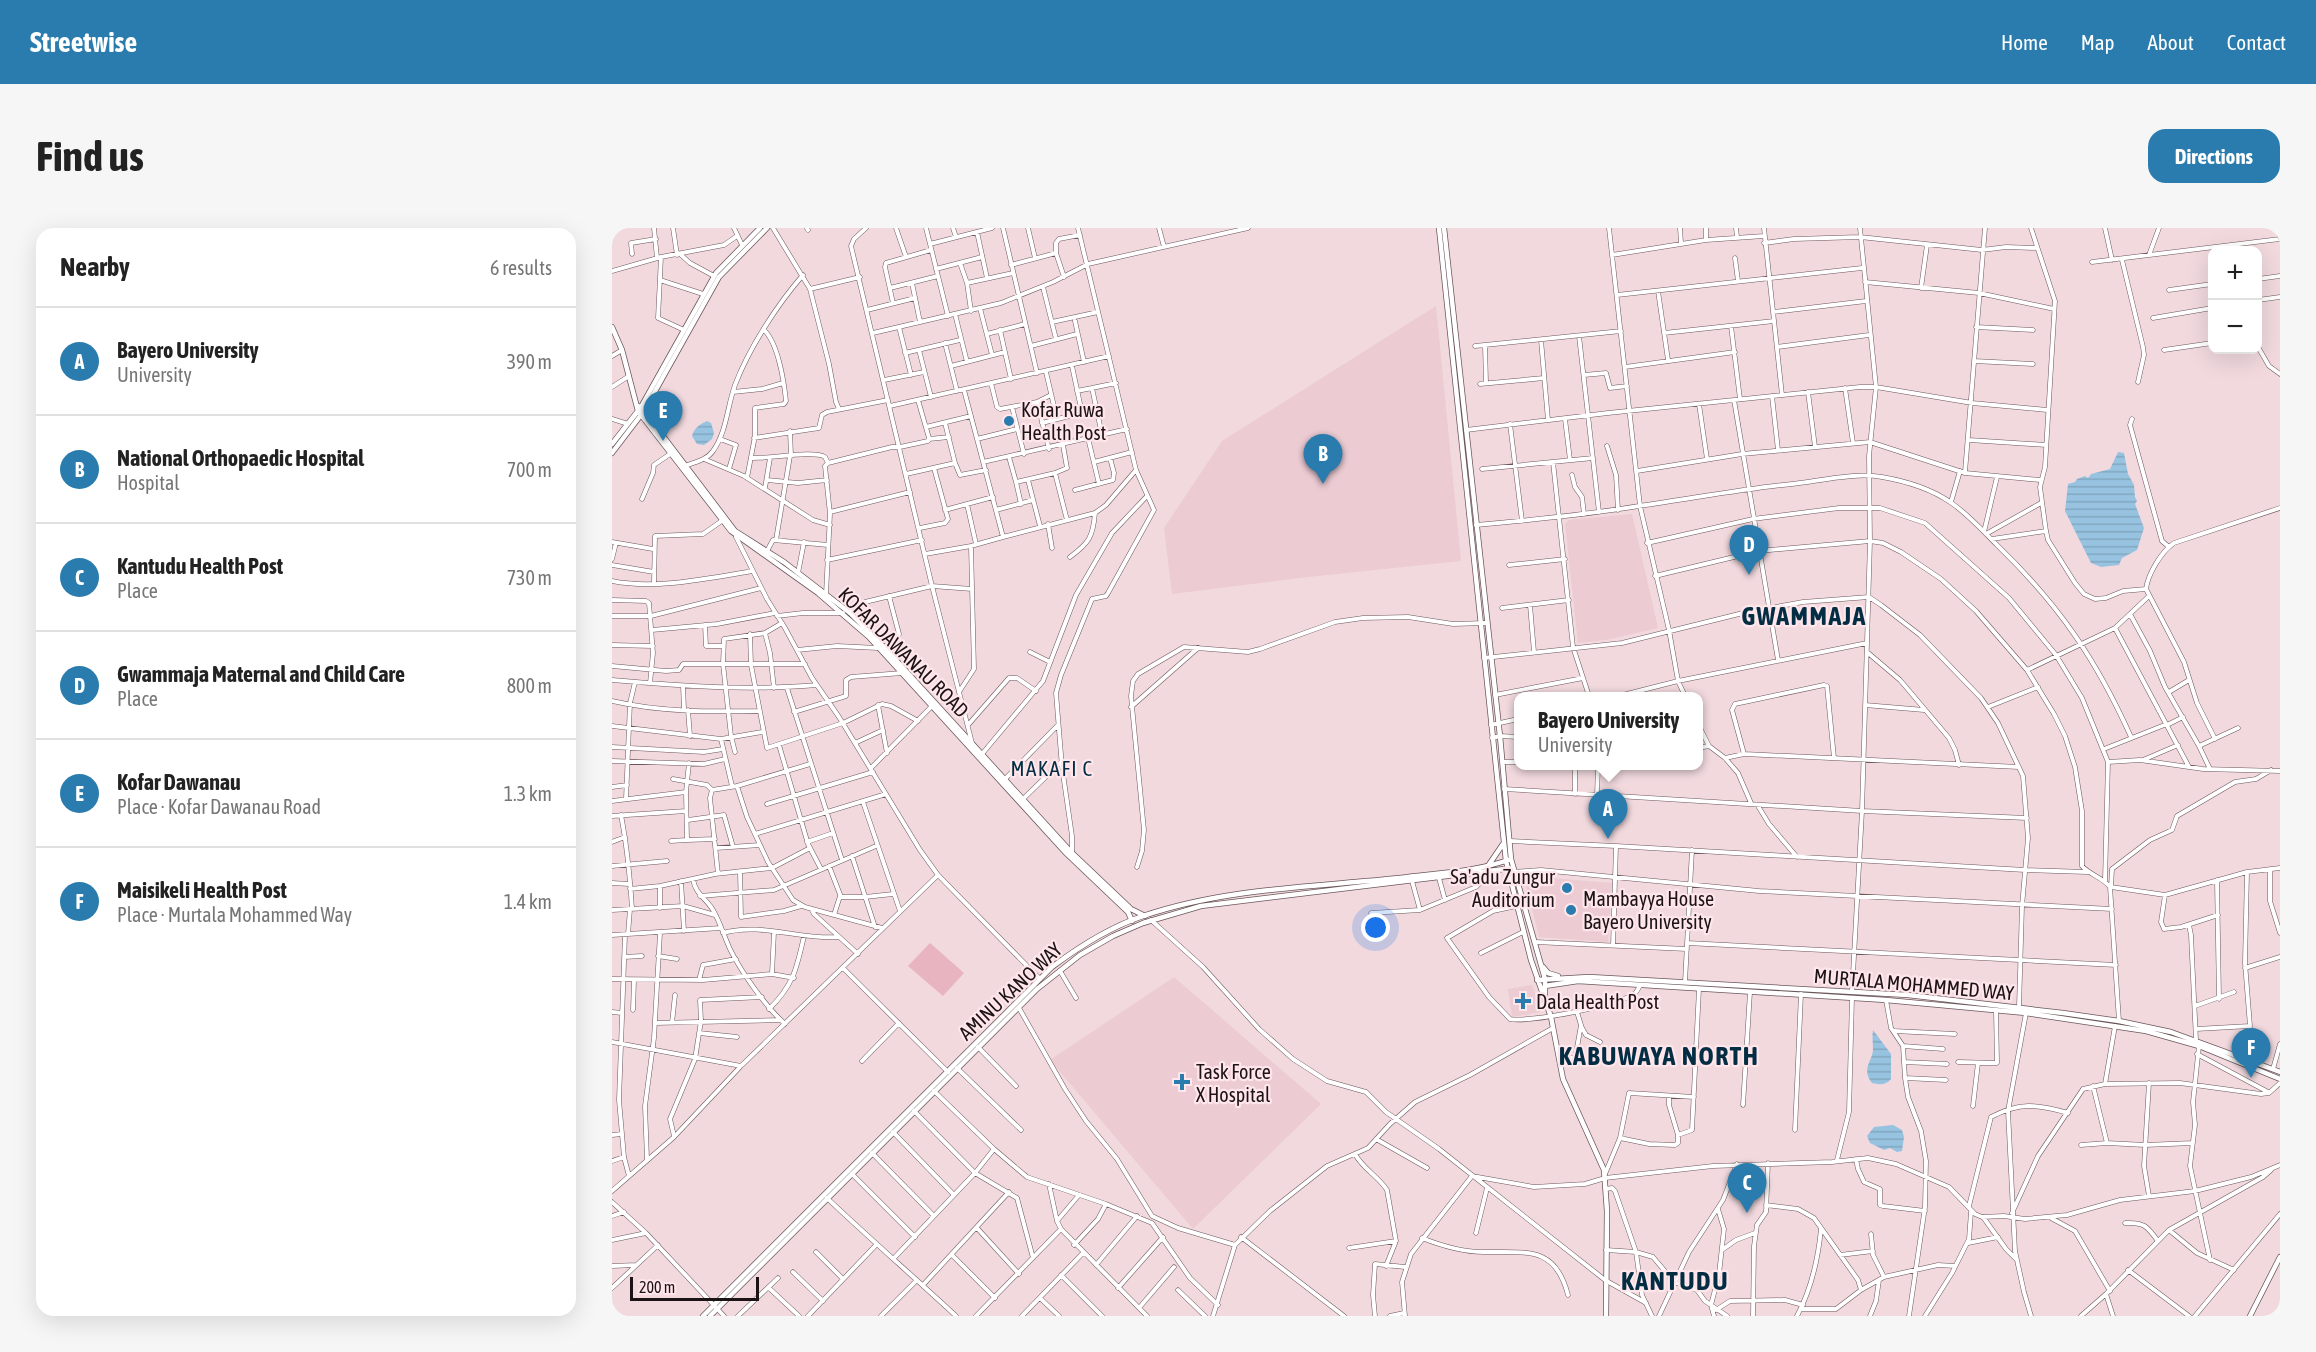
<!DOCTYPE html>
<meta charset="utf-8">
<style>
body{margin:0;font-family:"Asap Condensed",sans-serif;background:#f6f6f6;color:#222}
.controls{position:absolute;right:18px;top:18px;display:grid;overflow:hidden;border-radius:12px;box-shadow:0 6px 24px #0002}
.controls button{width:54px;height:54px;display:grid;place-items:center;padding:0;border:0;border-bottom:2px solid #e0e0e0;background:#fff;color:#222;font:30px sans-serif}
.scale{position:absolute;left:18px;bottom:15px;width:129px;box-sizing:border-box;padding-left:6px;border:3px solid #1b1315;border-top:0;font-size:16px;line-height:21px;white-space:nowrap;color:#1b1315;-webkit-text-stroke:4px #ffe6eb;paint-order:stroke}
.you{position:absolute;left:764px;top:700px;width:21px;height:21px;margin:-15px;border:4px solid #fff;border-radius:50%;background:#1a73e8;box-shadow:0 0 0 9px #1a73e833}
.badge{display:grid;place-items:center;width:39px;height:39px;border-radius:50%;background:#297cad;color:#fff;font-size:20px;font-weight:700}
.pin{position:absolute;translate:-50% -50px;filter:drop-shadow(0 2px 3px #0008)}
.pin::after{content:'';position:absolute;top:32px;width:21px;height:18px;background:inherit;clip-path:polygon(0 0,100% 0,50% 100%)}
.popup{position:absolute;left:902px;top:464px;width:189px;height:78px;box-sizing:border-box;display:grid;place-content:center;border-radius:12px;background:#fff;filter:drop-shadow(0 2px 4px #0005);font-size:20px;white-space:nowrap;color:#767676}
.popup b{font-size:22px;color:#222}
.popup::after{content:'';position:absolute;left:50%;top:100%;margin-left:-12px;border:12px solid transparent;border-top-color:#fff}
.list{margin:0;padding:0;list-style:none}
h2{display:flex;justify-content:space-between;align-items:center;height:78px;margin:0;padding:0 24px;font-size:26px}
h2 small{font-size:20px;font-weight:400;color:#767676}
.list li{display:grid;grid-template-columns:39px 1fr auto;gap:18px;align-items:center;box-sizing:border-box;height:108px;padding:0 24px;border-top:2px solid #e0e0e0}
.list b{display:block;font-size:22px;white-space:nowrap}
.list p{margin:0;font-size:20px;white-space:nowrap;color:#767676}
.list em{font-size:20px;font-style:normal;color:#767676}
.map{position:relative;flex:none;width:1668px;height:1088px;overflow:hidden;border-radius:18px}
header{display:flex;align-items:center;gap:36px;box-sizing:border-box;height:84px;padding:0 30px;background:#297cad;color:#fff}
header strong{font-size:28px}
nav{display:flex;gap:33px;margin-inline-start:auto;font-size:21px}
.intro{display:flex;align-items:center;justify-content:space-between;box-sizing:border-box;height:144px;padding:0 36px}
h1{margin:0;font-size:42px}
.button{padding:15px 27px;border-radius:18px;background:#297cad;color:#fff;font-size:21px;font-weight:700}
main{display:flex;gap:36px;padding:0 36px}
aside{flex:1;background:#fff;border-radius:18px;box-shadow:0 6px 24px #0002}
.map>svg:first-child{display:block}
.built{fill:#eccbd3}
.green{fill:#e8b4c0}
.water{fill:url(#water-rules)}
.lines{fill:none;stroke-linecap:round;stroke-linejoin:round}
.street-casing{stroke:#6b575b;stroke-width:5}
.secondary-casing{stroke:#6b575b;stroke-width:6}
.street{stroke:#fff;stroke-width:4}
.secondary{stroke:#fff;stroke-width:4.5}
.poi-dot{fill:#297cad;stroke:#ffe6eb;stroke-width:2}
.labels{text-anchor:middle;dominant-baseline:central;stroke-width:4.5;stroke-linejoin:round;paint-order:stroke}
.poi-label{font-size:20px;fill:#1b1315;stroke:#ffe6eb;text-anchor:start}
.street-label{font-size:20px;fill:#1b1315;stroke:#ffe6eb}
.neighbourhood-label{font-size:21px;letter-spacing:1.5px;fill:#032d43;stroke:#ffe6eb}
.district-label{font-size:26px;font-weight:bold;letter-spacing:1.5px;fill:#032d43;stroke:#ffe6eb}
</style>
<header>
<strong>Streetwise</strong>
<nav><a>Home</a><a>Map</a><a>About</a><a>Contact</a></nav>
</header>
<div class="intro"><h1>Find us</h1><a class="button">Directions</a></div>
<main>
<aside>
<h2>Nearby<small>6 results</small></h2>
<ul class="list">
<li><span class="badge">A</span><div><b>Bayero University</b><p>University</p></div><em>390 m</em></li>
<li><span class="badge">B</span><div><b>National Orthopaedic Hospital</b><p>Hospital</p></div><em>700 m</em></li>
<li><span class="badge">C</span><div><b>Kantudu Health Post</b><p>Place</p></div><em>730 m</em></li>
<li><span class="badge">D</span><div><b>Gwammaja Maternal and Child Care</b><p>Place</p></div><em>800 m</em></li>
<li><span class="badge">E</span><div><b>Kofar Dawanau</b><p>Place · Kofar Dawanau Road</p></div><em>1.3 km</em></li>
<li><span class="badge">F</span><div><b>Maisikeli Health Post</b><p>Place · Murtala Mohammed Way</p></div><em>1.4 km</em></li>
</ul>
</aside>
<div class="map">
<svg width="1668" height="1088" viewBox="0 0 1668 1088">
<defs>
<pattern id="water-rules" width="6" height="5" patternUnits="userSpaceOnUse" patternTransform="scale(1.5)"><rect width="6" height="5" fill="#97c3e1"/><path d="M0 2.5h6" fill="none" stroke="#82a7c0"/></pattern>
</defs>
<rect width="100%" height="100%" fill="#f1d9de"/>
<path class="built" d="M824 78 849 333 696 349 560 366 552 300 610 213Z
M1020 286 1046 400 994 412 966 415 953 296 957 292Z
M912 648 1000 655 996 714 927 709Z
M562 749 709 876 581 1001 438 832Z
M920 757 929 784 900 789 896 761Z"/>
<path class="green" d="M318 715 352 745 331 768 296 738Z"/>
<path class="water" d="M95 193 99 195 102 205 100 211 92 217 85 216 80 208C82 200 88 196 95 193Z
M1506 224 1512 225 1516 246 1522 257 1523 269 1525 273 1523 276 1532 300 1525 322 1510 330 1507 337 1489 339 1479 335 1453 283 1456 256 1463 254 1465 251 1473 248 1476 250 1479 246 1498 241Z
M1261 802 1279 826V851C1274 857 1268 857 1260 855 1249 841 1260 834 1261 822 1261 816 1260 809 1261 802Z
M1281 897 1290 902 1292 909 1290 923 1285 924 1278 920 1272 922 1258 915 1255 908 1262 899Z"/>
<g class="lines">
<g class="street-casing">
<path id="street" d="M42 0 45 30
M61 0 65 27
M122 0 130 17
M161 0 198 61 217 136 224 174 227 181
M195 0 196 2
M254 0 242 11 239 18 320 358 360 515
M284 0 294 29
M314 0 336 88
M341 0 344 9
M391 0 425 145
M416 0 423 30
M547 0 552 19
M997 0 1028 278 1057 402 1066 453 1073 468
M1068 0 1069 15
M1094 0V12
M1124 0 1125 9
M1152 0 1170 167
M1419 0 1443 73 1433 239 1428 259 1434 303 1436 312 1463 355 1472 366 1483 371 1494 370 1511 363 1534 361
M1493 0 1500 32
M1666 0 1668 11
M365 4 375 50
M1152 15 1182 11 1248 9 1370 22 1394 19 1424 20
M318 16 380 0
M20 26 19 15 44 11
M69 27 78 35 102 48
M1000 27 1094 12 1152 8
M1537 27 1547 0
M49 29 46 90 72 102
M1123 30 1126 53
M1510 32 1531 119 1532 127 1526 154
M1480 34 1668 11
M348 35 355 55 359 83
M399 37 444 25
M324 41 370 29
M0 43 49 29 112 17 125 8
M452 49 444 25V15L447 11 468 7
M1646 51 1668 48
M48 52 91 66
M1253 54 1367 65 1442 81
M300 55 308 94
M355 55 401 45
M431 59 444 111
M278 60 326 48
M1309 60 1315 17
M198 61 248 49
M1557 62 1600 56
M1046 63 1056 132
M1005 67 1250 40
M1646 72 1668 69
M281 75 273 39 274 35 319 22
M368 80 380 127
M255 82 303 70
M1161 84 1254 73
M343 86 355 134
M1541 90 1600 80
M463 93 472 134
M440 94 486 84
M1119 98 1128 171
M287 99 299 147
M1364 99 1421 102
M388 102 399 151
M261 105 389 75 441 54 476 36 636 0
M1052 105 1162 93
M375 106 413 96
M967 108 987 284
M929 112 936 192
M333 115 345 163
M873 117 874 155
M419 118 465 106
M863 118 1009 103
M1165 119 1257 107
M1646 119 1657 138 1668 146
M307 122 319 169
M1552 122 1600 115
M293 125 348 112
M0 128 10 122
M1362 133 1421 136
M339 138 393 124
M460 138 470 185
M1013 139 1123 124
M434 144 445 191
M972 147 994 145 998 160 1015 158
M272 152 312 144
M379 155 385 179 388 181 425 174 439 167
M868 156 932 150
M0 159 17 148
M1233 160 1241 215
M352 162 391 309 483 285 494 277 524 242
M465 163 480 160
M121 164 150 161 171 155
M1196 164 1203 219
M1160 168 1166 222
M1122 172 1166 432
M425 174 437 221
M1087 176 1095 231
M278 178 497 128
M400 179 412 226
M0 191 16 196
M953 191 958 232
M1520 191 1518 197 1550 313 1557 319
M333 195 343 235
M430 195 485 181
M898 196 910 293
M314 199 359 188
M854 202 996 185 1248 159H1264L1360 175 1435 182
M178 203 179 228
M490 207 480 160 504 155
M142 210 207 200 210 187 215 184 276 172
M476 210 487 256
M108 211 124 217 117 241
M317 211 337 209
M365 211 405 201
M1357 212 1434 217
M995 218 1004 247 1006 282
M397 229 404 254 443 245 455 292
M139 230C156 231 202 222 213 229L216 235 213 238 218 286 214 366
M92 231 132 248 201 292 218 297
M371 234 515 201
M482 234 520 224
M941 234 961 419 977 468
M216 235 280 219H288L316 213 317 210 306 172
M73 238C83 234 95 232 101 223 115 203 115 179 123 157 137 120 165 77 191 47
M870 241 981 230
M1025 243 1130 226 1258 214 1353 245 1428 252
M1353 244 1373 0
M443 245 455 240 451 217
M294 246 343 235 348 247 374 242
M960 247 963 259 970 269 972 286
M135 250 143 208V180L172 176 174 173C172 153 166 115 152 102
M155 252 186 255 215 252
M416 252 428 298
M404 254 409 276
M153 260 158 230
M463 262 501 252 502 245 498 230
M30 271 41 245 42 237 58 226
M1339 274 1348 243
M355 276 364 316
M333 282 381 269
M384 282 421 272
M218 284 298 264
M436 296 440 320
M864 297C919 292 973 287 1027 278 1078 271 1128 261 1180 256 1207 253 1244 244 1270 249 1293 253 1319 261 1338 274 1355 285 1371 303 1385 317 1447 377 1484 431 1519 509
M308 300 333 295 336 291 322 240
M1372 304 1385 249
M1374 306 1429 275
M124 309 155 371 173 400 200 450 227 489 308 622 326 647 428 751
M1380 311 1434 303
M164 312 178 228
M0 314 41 321
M1035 315 1141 291 1227 280H1268L1313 295 1397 370 1444 427 1470 470 1496 534 1493 653
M155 323 161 312 216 317
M313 326 359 318
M458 329C477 315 481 309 483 285
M0 331 4 315
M215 332 310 312
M0 337 42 344
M897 337 953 331
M186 345 192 314
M1043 348 1147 323 1258 313 1271 315 1289 324 1329 351 1364 383 1415 442 1442 486 1453 508 1463 539 1470 583V638C1478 647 1490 649 1498 659L1507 793
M0 353C43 362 98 350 141 343
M42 355 43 308 91 306 111 292
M0 372 34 373 37 375 41 425 38 455
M918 377 922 424
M890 380 957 372
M238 385 243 378 253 374 320 358 360 361
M1518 386 1538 423 1553 459 1587 518
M0 388H39L149 360
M165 388 191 385H231
M93 397 94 418H111
M1503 400 1577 539
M40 402 105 396 163 385
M153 405 158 425 162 460
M138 406 139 437 155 520 231 495 270 476 279 478 306 493
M0 417 41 418
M272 419 285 412 287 406 277 368
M185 422 225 418 266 420
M418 424 438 434
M1255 424 1288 452 1337 510 1343 522 1347 537
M872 430 1010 415 1131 385 1191 374 1257 369 1269 377 1308 407 1369 470 1386 495 1411 548 1416 610 1410 678 1407 779
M0 438 54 443 67 442 71 436H193
M1415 442 1503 400 1537 368
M0 452C68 458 137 463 205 457
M71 458 72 481
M175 460 230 632
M347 464 362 441 359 318 391 309
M1557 464 1577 452
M883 467 971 450
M1007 468 1066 453 1255 415
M0 473C47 484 98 484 146 483
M266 477 275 525
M1253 477 1312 482
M519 479 586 420
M1376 479 1426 459
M76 482 78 508
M182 484 234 468V452L239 449 290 445
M1086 496 1097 518 1113 530 1126 545 1139 575
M356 497 397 450H405L424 463
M879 497 906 491
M1555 497 1571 489
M0 498 109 511 150 504
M880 510 888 508 906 509
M109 511 120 558
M1603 511 1585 475 1572 434 1534 361C1536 346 1549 324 1562 315L1668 280
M243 515 271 502
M167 517 196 616 209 641
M0 519 92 524 111 521
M1086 520 1097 518
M1492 521 1555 496
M123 524 119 508 111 436 112 411 153 405 170 395
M370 526 431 453 464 367 500 305 535 268
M1132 526 1120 482 1123 476 1212 457 1215 458 1222 530
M1113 530 1132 526 1407 539
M1531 532 1566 517
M0 533 92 536 113 531
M891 534H906
M1496 534 1528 532 1591 541 1668 543
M77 535 74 564 75 612 103 611
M963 538V566
M259 540 320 478
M1598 541 1587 518 1626 500
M61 551 95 557 100 562
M393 551 446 497
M125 558 135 589 156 634 181 672 193 679 270 700
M0 559 15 557
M892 561 1250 583 1415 590
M985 567 986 538
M14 571 18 475 23 454
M411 571 449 534
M0 573 74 564
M251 574 288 683
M155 576 261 544
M1146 578 1157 596 1185 629
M9 587C15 618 18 649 20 681
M0 588 74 583
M76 592 112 587 121 619
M143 606 274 566
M59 613 75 612
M898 613 1004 618 1413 642 1475 644
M0 614 13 609
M195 614 221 605
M104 620 148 617
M460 625V608L450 539 444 465 449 447 480 371 494 368 496 365 542 282 524 242 466 0
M240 628 263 699
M0 638 55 633
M217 638 229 669H253L281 666
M525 639 530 623 532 602 519 468 521 453 526 446 572 419 636 424 648 421 723 394 751 390 796 389 841 396 874 395
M1658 641V673L1668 705
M128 643 129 689 172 683 189 678
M902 644 929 642 1147 663 1500 681
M106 646 98 570 100 562 125 558 198 536
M827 650 833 672
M81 651C83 666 94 670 101 682 108 694 112 708 118 721 129 744 154 779 173 796
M1605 652 1607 771
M69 653 72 703
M800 653 808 682
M0 655 17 656
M1499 659 1500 641 1538 612 1560 602 1565 588 1623 554 1644 551 1659 542
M1499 659 1553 667 1635 644 1668 640
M18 661 48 658
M1553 667 1549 694 1552 701 1569 699 1606 687
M88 668 162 662 264 618
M904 678 881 683 835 710 877 769 898 791C916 795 1010 777 1023 765 1025 764 1027 759 1028 757
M48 680V658L103 646 160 640 198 620
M0 682 71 678 103 687
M200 682 202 686 246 726
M759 685 808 682 864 659 870 653 868 645
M222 687 228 668
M539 692 591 739 647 801 681 831 715 853 754 864 774 884 827 921 993 1052 1034 1075
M1577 697 1579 707 1584 812
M111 705C148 694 188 712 226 709
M16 706 18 681
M0 707 109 700
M13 707 7 872 12 929 17 948
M923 714 1075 721
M1075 715 1504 737
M1001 718 1004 618
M869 725 911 704
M46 728 65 731
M12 729 30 728
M231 740 336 844
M1633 740 1668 729
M448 743 464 770
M160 746 162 704
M0 751 91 752 160 746 182 750
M87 752 91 737 124 731
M1073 754 1080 622
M1240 764 1250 583 1258 313 1257 228 1264 159 1248 0
M1274 772 1279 800 1291 818 1293 850 1296 869 1309 903 1314 933 1313 979 1297 1088
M1583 778 1622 764
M407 780 453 861 474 893 505 931 540 988 566 1000 623 1017
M157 781C181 758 185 740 192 708
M21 782 22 752
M0 784 10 785
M1414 785 1396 883 1403 1023 1412 1064 1419 1088
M43 795 168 792
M60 795 63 767
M969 798 974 807 988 814
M1584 801 1638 798
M1282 803 1343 806
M87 805 125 809
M0 814 129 838
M1291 818 1331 821
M1587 818 1581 874 1583 897 1578 938 1598 1032
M366 819 404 858
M946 825 963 831 969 797 965 784
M1585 826 1656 864
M1633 831 1638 798 1633 735 1635 644
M250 833 287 795
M1292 834 1335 836
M1346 834 1385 835 1384 782
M345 840 409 902
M1661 841 1668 816
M1293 850 1334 852
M1537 855 1532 938 1537 968
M1493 856 1503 798
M1481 858 1495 915 1533 917 1581 915
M322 863 382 921 415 949 494 976 540 995 578 1050 606 1077
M1057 868V877L1066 907
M1131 877 1138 764
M1361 878 1366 835
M302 883 363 945 405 970 421 1030
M1183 902 1189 766
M281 904 342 967
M0 907 10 906
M62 908 58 891 83 831 89 793 88 772 150 769
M1008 910 1017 865 1082 869
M764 911 815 940
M1469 917 1495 915
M260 925 322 988
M743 926C751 941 766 948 775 962L784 1013 774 1038
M35 931 33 878 42 810 48 705
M1244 931 1246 941 1252 954 1268 961V977L1271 978 1313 983
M1225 932 1237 884 1240 770
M0 933 12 929
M240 946 303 1009
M993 946 1008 910 1037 916 1063 917 1066 915V907L1080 902 1087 761
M437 956 445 993 449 1001 535 1088
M994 961 1000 960 1003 963 1024 1024 1030 1067 1040 1088
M0 963 62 909 129 838 326 647
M215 970C257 1010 301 1048 344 1088
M0 974 34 1005 112 1088
M1154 977 1186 981 1202 990 1246 1052 1249 1062
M1357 978 1379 889C1408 874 1424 876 1456 885
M1400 985 1426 928 1471 861 1493 856 1568 855 1649 866 1657 865 1668 855
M0 988 12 984
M1371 989 1394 1021 1405 1032
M1439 990 1463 1003 1498 1063
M445 993 467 967
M1513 995C1532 994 1535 998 1546 1013
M365 1000 407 1046
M1557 1002 1585 1025 1622 1042
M864 1005 875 960
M1259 1006 1261 1027 1272 1049
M629 1009 732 1088
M810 1010C830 1018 855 1025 877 1024 918 1024 944 1020 956 1067
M0 1012 34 1005
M1356 1015 1386 1009
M462 1017 486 991 494 976
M737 1020 784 1013
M994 1022 1024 1024 1041 1029 1062 1054 1085 1062 1093 1073 1115 1088
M1110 1022 1124 1012 1143 1005
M204 1024 231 1051
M340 1027 383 1070
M1228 1027 1261 1023
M282 1030 363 945 382 921
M484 1037 525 988
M0 1038 24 1037
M1516 1042 1577 1088
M181 1044 211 1073
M449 1047 490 1088
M311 1057 397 964
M0 1060 46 1017
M157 1060 187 1088
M506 1060 551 1009
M566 1062 593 1088
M1494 1066 1501 1088
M428 1070 447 1088
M527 1080 562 1039
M1189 1081H1224L1249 1062 1272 1049 1326 1037 1343 1038
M1104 1082 1118 1073 1173 1072 1191 1077
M126 1088 166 1050
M196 1088 264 1017
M269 1088 305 1052
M364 1088 449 1001
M410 1088 471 1025
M601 1088 623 1017 658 983 715 938 756 920 778 896 803 874 858 847 941 800
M763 1088 761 1067 763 1036 793 1039
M778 1088 792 1085
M793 1088 790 1054 799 1026 860 948 922 959 973 956 993 950 1101 938 1220 934 1256 930 1284 936 1337 959 1363 986 1370 989 1392 988 1413 991 1455 987 1508 972 1583 963 1639 949 1668 937
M1047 1088 1077 1024 1111 972 1125 936
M1102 1088 1099 1077 1107 1046 1112 1001 1106 981
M1141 1088 1142 1018 1145 997 1154 984 1156 935
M1185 1088C1200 1060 1206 1032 1209 1001
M1258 1088 1264 1073 1267 1052
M1313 1088 1340 1045 1357 1011 1359 984
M1469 1088 1494 1066 1557 1002 1651 949 1659 942
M1583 1088 1668 986"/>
</g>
<g class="secondary-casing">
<path id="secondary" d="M827 0 894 633 919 732 939 789 951 851 992 942 995 983 994 1088
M832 0 888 508 899 631 933 751V771
M0 99 10 122 26 183 119 303 206 365 257 409 453 624 516 684 520 693
M25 178 29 179 123 303 172 334 238 385 272 419 460 625 519 681 533 688
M0 216 29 179 104 45 148 0
M0 225 32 183 107 49 155 0
M876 638 891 616
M931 739 936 745 946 748
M925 752 977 749 1296 767 1451 785 1507 793 1559 804 1668 844
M933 758 966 753 1274 772 1414 785 1534 803 1587 818 1668 851
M91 1088 440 739C468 718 498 699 531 688 613 660 702 659 787 650 824 645 864 644 899 631
M98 1088 425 761 468 727 501 708 531 695 589 678 901 640
M1638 1088 1668 1029"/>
</g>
<use href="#street" class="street"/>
<use href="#secondary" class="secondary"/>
</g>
<g class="poi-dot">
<circle cx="397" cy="193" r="6"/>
<circle cx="955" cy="660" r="6"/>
<circle cx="959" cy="682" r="6"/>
<path d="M908 764h6v6h6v6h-6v6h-6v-6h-6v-6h6z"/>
<path d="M567 845h6v6h6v6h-6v6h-6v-6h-6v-6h6z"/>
</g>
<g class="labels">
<g class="poi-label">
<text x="409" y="181">Kofar Ruwa<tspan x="409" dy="23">Health Post</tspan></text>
<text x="943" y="648" text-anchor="end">Sa'adu Zungur<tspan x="943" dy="23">Auditorium</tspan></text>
<text x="971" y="670">Mambayya House<tspan x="971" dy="23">Bayero University</tspan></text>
<text x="924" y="773">Dala Health Post</text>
<text x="584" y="843">Task Force<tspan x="584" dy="23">X Hospital</tspan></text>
</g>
<g class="street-label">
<text transform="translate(292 424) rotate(45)">KOFAR DAWANAU ROAD</text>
<text transform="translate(1302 756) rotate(5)">MURTALA MOHAMMED WAY</text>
<text transform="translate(398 763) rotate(-43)">AMINU KANO WAY</text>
</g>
<g class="neighbourhood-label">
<text x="440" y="540">MAKAFI C</text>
</g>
<g class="district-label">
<text x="1192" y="388">GWAMMAJA</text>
<text x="1047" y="828">KABUWAYA NORTH</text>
<text x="1063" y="1053">KANTUDU</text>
</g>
</g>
</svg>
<div class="controls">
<button>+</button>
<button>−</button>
</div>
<div class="scale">200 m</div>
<div class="you"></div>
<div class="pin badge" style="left:996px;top:611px">A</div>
<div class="popup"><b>Bayero University</b>University</div>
<div class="pin badge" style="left:711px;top:256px">B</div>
<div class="pin badge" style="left:1135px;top:985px">C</div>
<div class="pin badge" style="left:1137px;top:347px">D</div>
<div class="pin badge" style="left:51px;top:213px">E</div>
<div class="pin badge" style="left:1639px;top:850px">F</div>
</div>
</main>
